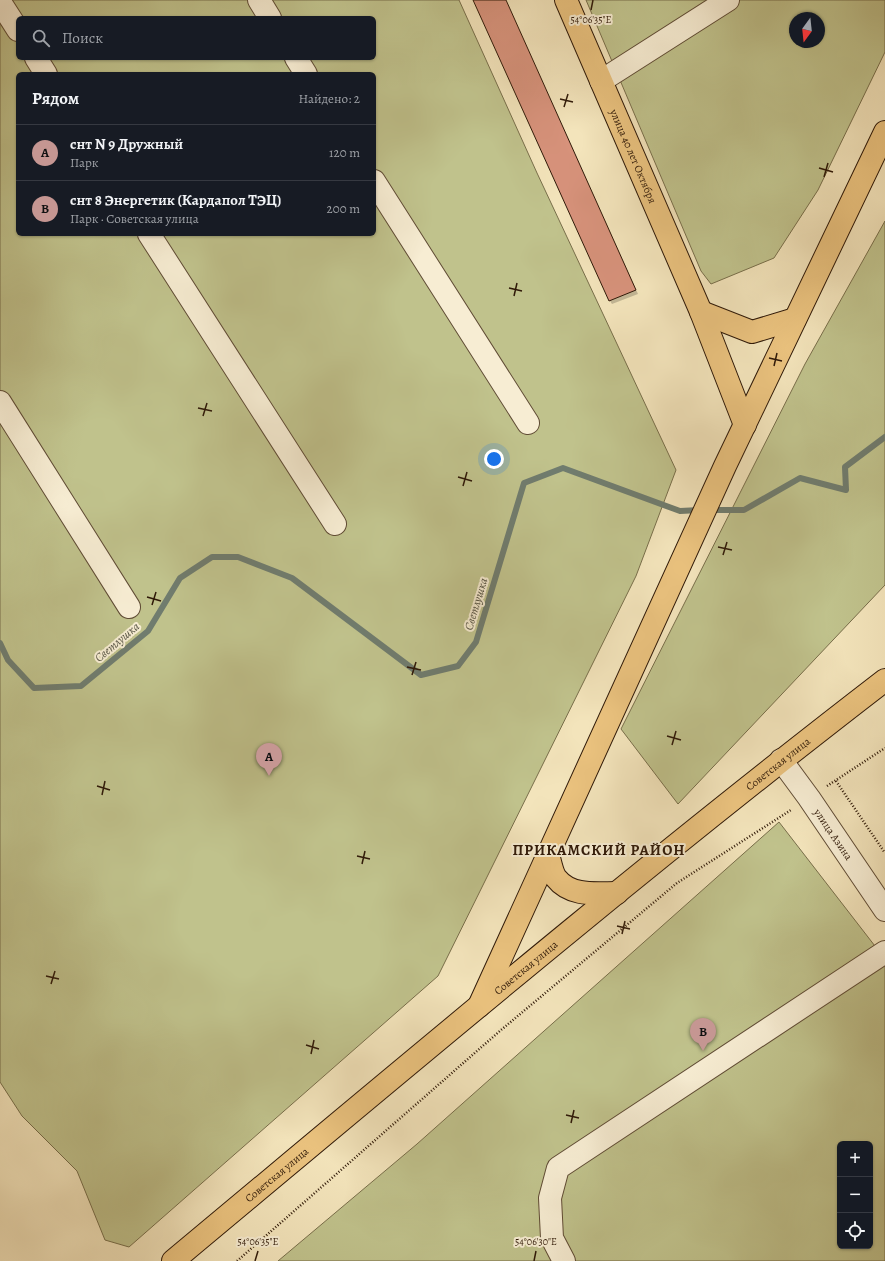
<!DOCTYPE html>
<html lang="ru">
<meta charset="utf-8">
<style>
body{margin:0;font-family:Alegreya,serif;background:#242831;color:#f1f3f6}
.controls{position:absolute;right:12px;bottom:12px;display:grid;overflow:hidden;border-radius:6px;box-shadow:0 1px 3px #0004}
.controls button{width:36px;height:36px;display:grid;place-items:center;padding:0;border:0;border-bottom:1px solid #363941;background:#171b24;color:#f1f3f6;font:20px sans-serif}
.compass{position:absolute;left:789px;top:12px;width:36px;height:36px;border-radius:50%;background:#171b24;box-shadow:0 1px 3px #0004;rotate:195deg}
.you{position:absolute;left:494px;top:459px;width:14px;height:14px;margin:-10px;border:3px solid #fff;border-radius:50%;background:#1a73e8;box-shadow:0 0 0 6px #1a73e833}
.badge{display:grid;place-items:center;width:26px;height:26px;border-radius:50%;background:#c59692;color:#111;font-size:13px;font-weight:700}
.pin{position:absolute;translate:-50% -33px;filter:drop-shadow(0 1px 2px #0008)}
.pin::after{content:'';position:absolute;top:21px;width:14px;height:12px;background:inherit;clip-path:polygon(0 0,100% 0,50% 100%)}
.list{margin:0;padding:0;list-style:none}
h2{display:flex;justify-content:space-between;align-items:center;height:52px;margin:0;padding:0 16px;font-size:17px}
h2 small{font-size:13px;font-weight:400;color:#9ea1a6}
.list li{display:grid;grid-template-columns:26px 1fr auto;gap:12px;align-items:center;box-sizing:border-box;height:56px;padding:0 16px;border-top:1px solid #363941}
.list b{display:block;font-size:15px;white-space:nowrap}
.list p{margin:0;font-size:13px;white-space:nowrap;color:#9ea1a6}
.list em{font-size:13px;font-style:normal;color:#9ea1a6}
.icon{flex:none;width:22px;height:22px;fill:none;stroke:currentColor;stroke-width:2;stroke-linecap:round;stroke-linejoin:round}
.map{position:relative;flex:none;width:885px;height:1261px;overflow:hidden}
.search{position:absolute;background:#171b24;box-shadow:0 1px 3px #0004;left:16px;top:16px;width:360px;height:44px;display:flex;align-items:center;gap:10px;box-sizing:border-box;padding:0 14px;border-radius:6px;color:#9ea1a6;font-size:15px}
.panel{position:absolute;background:#171b24;box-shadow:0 1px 3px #0004;left:16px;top:72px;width:360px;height:164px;border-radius:6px}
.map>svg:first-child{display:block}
.green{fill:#c0c28c;stroke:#786e4a;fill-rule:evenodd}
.shadow{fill:#0003}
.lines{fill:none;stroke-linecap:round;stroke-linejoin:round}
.stream{stroke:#707c6e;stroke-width:6}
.building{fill:#d7927b;stroke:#2f1908}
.minor-casing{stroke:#604c35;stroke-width:24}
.major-casing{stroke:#2f1908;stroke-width:24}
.path{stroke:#2f1908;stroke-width:2.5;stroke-dasharray:1 2;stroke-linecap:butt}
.minor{stroke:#f7edd3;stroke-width:22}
.major{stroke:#eac27e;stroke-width:22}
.ticks{fill:none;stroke:#2f1908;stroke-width:1.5}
.labels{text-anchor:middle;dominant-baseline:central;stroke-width:4;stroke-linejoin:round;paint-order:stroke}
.street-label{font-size:11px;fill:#2f1908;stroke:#f7edd3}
.water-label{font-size:12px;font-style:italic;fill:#555344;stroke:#f7edd3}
.district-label{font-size:15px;font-weight:bold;letter-spacing:1px;fill:#2f1908;stroke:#f7edd3}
.ticks-label{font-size:10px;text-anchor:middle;fill:#2f1908;stroke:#f7edd3;stroke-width:4;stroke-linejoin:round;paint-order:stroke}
</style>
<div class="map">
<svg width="885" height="1261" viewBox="0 0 885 1261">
<rect width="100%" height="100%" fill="#f3e4bb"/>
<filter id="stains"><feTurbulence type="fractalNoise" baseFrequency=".005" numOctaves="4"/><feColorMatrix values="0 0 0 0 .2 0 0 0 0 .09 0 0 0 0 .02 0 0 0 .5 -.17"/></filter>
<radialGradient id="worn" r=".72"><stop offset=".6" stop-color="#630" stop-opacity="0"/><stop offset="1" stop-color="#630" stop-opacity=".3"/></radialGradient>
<path class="green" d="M0 0H459L537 173 676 470 636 576 438 976 129 1247 105 1240 77 1171 22 1116 0 1082ZM18 18H374V58H18ZM18 74H374V234H18Z
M586 0H885V52L818 190 774 258 711 284 701 271ZM795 18H819V42H795Z
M885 221V585L678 804 621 729 805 364Z
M779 822 885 959V1261H278L417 1144ZM840 1144H870V1246H840Z"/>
<path class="shadow" d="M474 0H505L638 294 612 304 610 301Z"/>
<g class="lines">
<path class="stream" d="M709 510H744L800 478 846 490 845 467 885 437
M0 643 8 660 34 688 81 686 148 631 180 578 212 557H238L292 578 421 675 458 666 476 642 524 483 563 468 680 511 700 510"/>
</g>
<path class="building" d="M473 0H506L636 290 609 301Z"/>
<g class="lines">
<g class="minor-casing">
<g id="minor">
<path d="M259 0 270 18"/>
<path d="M0 2 18 30"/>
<path d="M36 58 46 74"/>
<path d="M296 58 306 74"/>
<path d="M601 81 728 0"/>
<path d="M374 181 528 423"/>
<path d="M149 234 335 524"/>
<path d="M0 402 129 607"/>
<path id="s1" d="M781 760 809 798 885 910"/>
<path d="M564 1261 552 1238 550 1198 558 1168 885 952"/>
</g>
</g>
<g class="major-casing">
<g id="major">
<path id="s2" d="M566 0 701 312 745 425"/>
<path d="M701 312 752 332 795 319"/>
<path d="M548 854C550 861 552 873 556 878 571 897 596 893 617 893"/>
<path d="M479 1006 725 466 885 132"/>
<path id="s3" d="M173 1261C408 1065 642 867 885 680"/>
</g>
</g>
<path class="path" d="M836 781 885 853
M827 786 885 748
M237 1261 501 1030 677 883 791 810"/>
<use href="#minor" class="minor"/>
<use href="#major" class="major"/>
</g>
<path class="ticks" d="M591 10 593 0M560 99 573 102M564 107 568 94M819 168 833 172M824 177 828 163M509 288 522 291M514 296 517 283M769 358 782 361M774 366 777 353M198 408 212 411M203 416 207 403M458 477 472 481M463 486 467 472M718 547 732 550M723 555 727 542M147 597 161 601M152 605 156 592M407 667 421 670M412 675 416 662M667 736 681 740M672 745 676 731M97 786 110 790M102 795 105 781M357 856 370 859M362 864 365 851M617 926 630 929M622 934 625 921M46 976 59 979M51 984 55 971M306 1045 319 1049M311 1054 314 1040M566 1115 579 1118M571 1123 574 1110M255 1261 258 1251M534 1261 536 1251"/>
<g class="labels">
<g class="street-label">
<text stroke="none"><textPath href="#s2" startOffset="170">улица 40 лет Октября</textPath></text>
<text stroke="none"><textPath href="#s3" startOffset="783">Советская улица</textPath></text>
<text stroke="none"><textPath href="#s1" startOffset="91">улица Азина</textPath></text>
<text stroke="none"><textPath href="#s3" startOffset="459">Советская улица</textPath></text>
<text stroke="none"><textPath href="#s3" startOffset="135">Советская улица</textPath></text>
</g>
<g class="water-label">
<text transform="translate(476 604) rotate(-73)">Светлушка</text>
<text transform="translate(117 642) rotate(-40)">Светлушка</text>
</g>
<g class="district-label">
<text x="599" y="850">ПРИКАМСКИЙ РАЙОН</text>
</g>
</g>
<g class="ticks-label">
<text x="591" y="23">54°06'35"E</text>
<text x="258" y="1245">54°06'35"E</text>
<text x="536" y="1245">54°06'30"E</text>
</g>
<rect width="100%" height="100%" filter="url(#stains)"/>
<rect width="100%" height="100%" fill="url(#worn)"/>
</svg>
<div class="controls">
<button>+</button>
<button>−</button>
<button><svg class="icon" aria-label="locate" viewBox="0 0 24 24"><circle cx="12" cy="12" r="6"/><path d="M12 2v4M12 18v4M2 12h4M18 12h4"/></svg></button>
</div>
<svg class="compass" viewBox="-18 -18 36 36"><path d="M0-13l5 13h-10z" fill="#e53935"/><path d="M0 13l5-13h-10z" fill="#9ea1a6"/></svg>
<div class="you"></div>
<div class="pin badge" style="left:269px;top:776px">A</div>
<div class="pin badge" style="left:703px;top:1051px">B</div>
<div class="search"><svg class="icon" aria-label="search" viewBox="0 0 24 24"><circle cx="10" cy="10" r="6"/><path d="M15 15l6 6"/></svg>Поиск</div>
<section class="panel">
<h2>Рядом<small>Найдено: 2</small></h2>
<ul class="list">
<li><span class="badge">A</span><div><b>снт N 9 Дружный</b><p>Парк</p></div><em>120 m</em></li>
<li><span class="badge">B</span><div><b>снт 8 Энергетик (Кардапол ТЭЦ)</b><p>Парк · Советская улица</p></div><em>200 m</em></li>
</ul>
</section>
</div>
